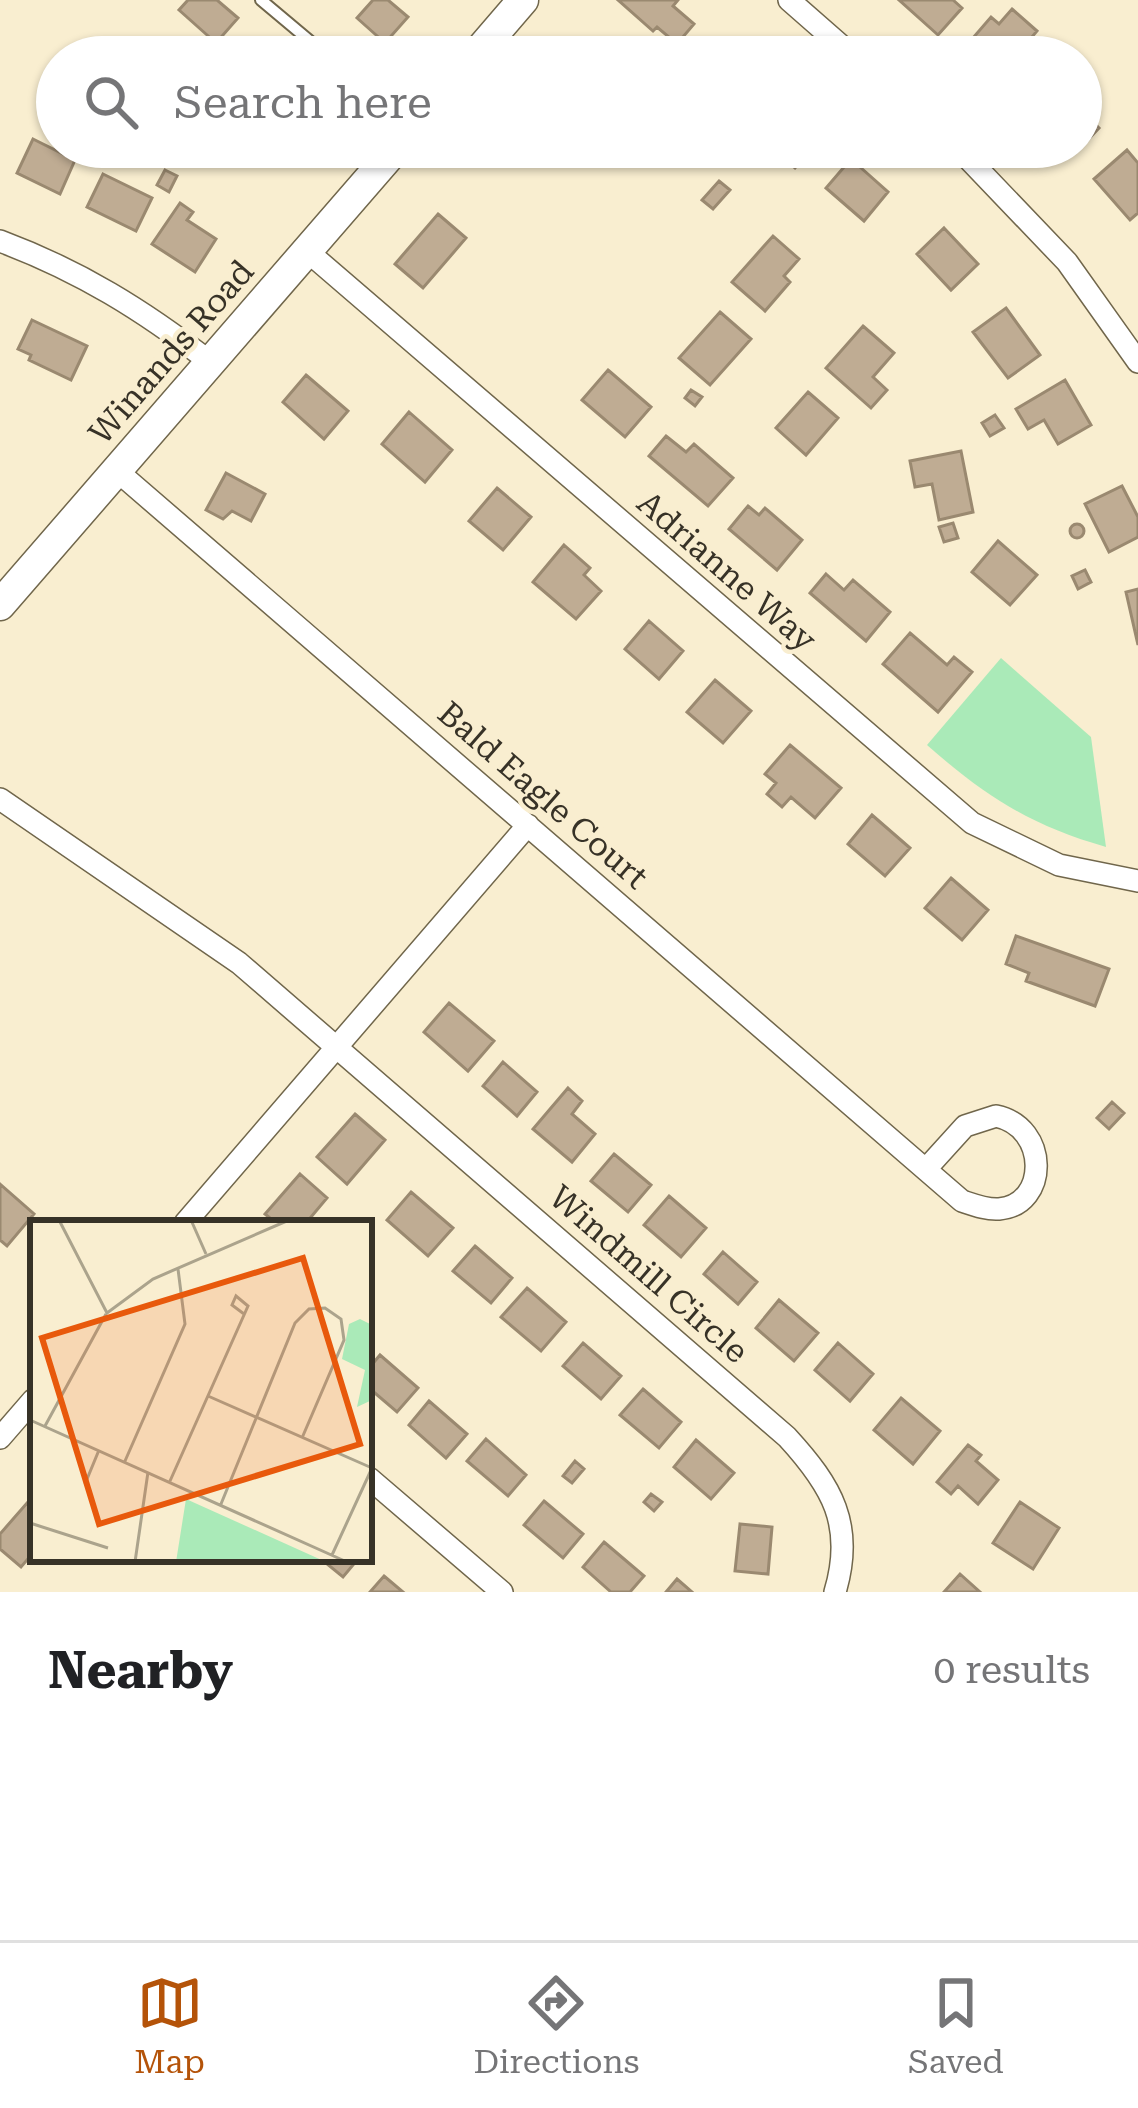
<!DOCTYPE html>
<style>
body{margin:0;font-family:"Roboto Serif",serif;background:#f2f2f2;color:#202124}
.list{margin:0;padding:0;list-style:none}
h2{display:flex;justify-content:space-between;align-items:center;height:156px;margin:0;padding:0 48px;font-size:51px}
h2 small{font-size:39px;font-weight:400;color:#757577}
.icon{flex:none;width:66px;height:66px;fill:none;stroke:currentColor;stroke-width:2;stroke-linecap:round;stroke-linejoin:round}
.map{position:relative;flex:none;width:1138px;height:1592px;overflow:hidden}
.search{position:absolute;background:#fff;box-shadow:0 3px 9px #0004;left:36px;right:36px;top:36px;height:132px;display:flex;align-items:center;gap:30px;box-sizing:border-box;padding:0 42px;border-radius:66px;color:#757577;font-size:45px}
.sheet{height:348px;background:#fff}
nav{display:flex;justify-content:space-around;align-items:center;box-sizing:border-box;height:168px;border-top:3px solid #e0e0e0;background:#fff;font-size:33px;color:#757577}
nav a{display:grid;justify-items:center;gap:6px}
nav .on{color:#b45309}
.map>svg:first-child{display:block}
.green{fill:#aaeab8}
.building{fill:#bfac93;stroke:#9a8970;stroke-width:3}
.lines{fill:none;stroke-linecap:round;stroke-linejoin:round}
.lane-casing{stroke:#70664b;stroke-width:14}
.street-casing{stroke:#70664b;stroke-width:24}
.secondary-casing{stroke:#70664b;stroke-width:33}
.lane{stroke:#fff;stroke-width:10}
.street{stroke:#fff;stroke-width:21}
.secondary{stroke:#fff;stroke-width:30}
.labels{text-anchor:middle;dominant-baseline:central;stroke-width:9;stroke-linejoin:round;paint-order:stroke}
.street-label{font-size:33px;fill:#373227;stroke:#f9eed0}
.inset-road{fill:none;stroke:#aba38c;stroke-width:3}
.view{fill:#e8590c;fill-opacity:0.15;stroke:#e8590c;stroke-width:6}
.inset-edge{fill:none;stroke:#373227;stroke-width:6}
</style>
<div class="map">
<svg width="1138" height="1592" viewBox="0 0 1138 1592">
<rect width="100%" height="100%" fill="#f9eed0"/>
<path class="green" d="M1001 658 1091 737 1106 847C1031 826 985 796 927 745Z"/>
<path class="building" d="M188 0H217L238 18 216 43 179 10Z
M373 0H388L408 17 385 43 357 18Z
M618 0H678L673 6 694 24 677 44 657 27 653 31Z
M899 0H953L962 8 938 35Z
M1012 9 1037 31 1026 44 1037 54 1034 57H979L966 46 991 17 999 24Z
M1081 110 1099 128 1081 147Z
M33 139 75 160 60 194 17 173Z
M244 147 257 150 250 163 239 157Z
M771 147H814L795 168Z
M1127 150 1138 163V213L1130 220 1094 179Z
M851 159 888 192 864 221 826 188Z
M165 170 177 176 169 192 157 185Z
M103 174 152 198 136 231 87 207Z
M719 181 730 190 713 209 702 200Z
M180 203 193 212 187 220 216 239 195 272 152 244Z
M438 214 466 238 423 288 395 264Z
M944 228 978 264 951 290 917 254Z
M773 236 799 259 784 276 790 282 765 311 732 282Z
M1006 308 1040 355 1008 378 973 332Z
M720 312 751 339 710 385 679 358Z
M32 320 87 346 71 380 29 360 31 355 18 349Z
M863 326 894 353 873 377 887 390 871 408 826 368Z
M608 370 651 407 625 437 582 400Z
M306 375 348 411 324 439 283 402Z
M1065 380 1091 425 1058 444 1044 420 1028 429 1016 409Z
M691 390 702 397 695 406 685 398Z
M808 392 838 418 806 455 776 428Z
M409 412 452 450 425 482 382 444Z
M995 415 1004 428 990 436 982 423Z
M666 436 686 452 694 444 733 478 708 506 649 456Z
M961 451 973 512 939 520 932 484 915 487 910 461Z
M226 473 265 494 251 521 232 511 223 519 206 510Z
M1122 486 1138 517V537L1109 552 1085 504Z
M497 488 531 517 503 550 469 521Z
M748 506 759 515 765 508 802 540 777 570 729 529Z
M953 523 958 538 944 542 939 527Z
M1070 531a7 7 0 1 1 14 0a7 7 0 1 1-14 0Z
M998 541 1037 575 1010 605 972 572Z
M564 545 590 568 584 575 601 591 576 619 533 582Z
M1085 570 1091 582 1078 589 1072 576Z
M826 574 844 590 853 580 890 612 866 641 810 593Z
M1138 589V645L1126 592Z
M649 621 683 651 659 679 625 649Z
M910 633 947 665 954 657 972 672 938 712 883 664Z
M715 680 751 711 723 743 687 712Z
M790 745 841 788 815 818 791 797 782 807 767 794 776 783 765 774Z
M872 815 910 848 885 876 848 844Z
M951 878 988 910 962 940 925 908Z
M1016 936 1109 969 1095 1006 1026 981 1029 973 1006 964Z
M449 1003 494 1041 468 1071 424 1032Z
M503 1062 537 1092 517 1116 483 1086Z
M568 1088 582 1101 572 1114 595 1134 572 1162 533 1129Z
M1112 1102 1124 1113 1109 1129 1097 1118Z
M355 1114 385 1140 347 1184 317 1157Z
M614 1154 651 1185 628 1212 591 1181Z
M300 1174 327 1198 306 1223H276L265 1214Z
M0 1184 34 1214 7 1246 0 1240Z
M411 1192 453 1228 428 1256 387 1220Z
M669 1196 706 1228 681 1257 644 1225Z
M475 1246 512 1278 491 1303 453 1271Z
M723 1252 757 1282 738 1304 704 1274Z
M527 1288 566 1322 541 1351 501 1317Z
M779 1300 818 1333 794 1361 756 1328Z
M583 1343 621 1376 601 1399 563 1366Z
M838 1343 873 1374 850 1401 815 1370Z
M380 1355 418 1388 397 1412 369 1388V1368Z
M643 1389 681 1422 659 1448 620 1415Z
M901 1398 940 1431 913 1464 874 1430Z
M429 1401 467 1434 446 1458 409 1425Z
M486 1439 526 1475 508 1496 467 1461Z
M696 1440 734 1473 711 1499 674 1467Z
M968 1445 981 1455 976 1461 998 1480 978 1504 958 1486 951 1494 937 1482Z
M575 1461 584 1469 572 1483 563 1476Z
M651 1494 662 1502 654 1511 644 1502Z
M544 1501 583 1534 563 1558 524 1525Z
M1020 1502 1059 1528 1033 1569 993 1543Z
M27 1503 33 1508V1553L21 1567 0 1549V1534Z
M740 1524 772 1527 768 1574 735 1571Z
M604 1542 644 1576 630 1592H611L583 1567Z
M321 1559H358L343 1577Z
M960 1574 980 1592H944Z
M384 1576 403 1592H370Z
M677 1579 692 1592H666Z"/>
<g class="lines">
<g class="lane-casing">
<path id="lane" d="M261 0 329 57"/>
</g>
<g class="street-casing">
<path id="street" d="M789 0 854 57
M957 147 1067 262 1138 362
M0 241C80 271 143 310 210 362
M307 251 972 823 1059 865 1138 881
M116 470 962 1201C974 1205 987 1210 999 1209 1049 1205 1049 1127 996 1116L965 1126 926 1169
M0 799 239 963 787 1437C832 1486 855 1525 835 1592
M185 1223 528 825
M0 1438 33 1400
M369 1478 502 1592"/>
</g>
<g class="secondary-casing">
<path id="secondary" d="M474 57 523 0
M0 605 397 147"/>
</g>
<use href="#lane" class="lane"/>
<use href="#street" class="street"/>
<use href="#secondary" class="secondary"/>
</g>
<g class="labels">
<g class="street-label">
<text transform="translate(171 352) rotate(-49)">Winands Road</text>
<text transform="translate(727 571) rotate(41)">Adrianne Way</text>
<text transform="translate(543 795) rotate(41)">Bald Eagle Court</text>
<text transform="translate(649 1274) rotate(41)">Windmill Circle</text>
</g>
</g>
<g transform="translate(30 1220)">
<rect width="342" height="342" fill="#f9eed0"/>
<path d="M330 99 342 105V180L327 187 335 150 312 139 319 104ZM156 279 296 342H146Z" fill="#aaeab8"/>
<path class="inset-road" d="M29 0 77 93 123 59 259 0M161 0 176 34M178 176 342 248M0 200 317 342M15 206 76 94M95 241 155 104 148 49M140 261 218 86 206 76 202 85 214 94M55 264 69 230M191 284 265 103 279 89 295 88 311 99 314 120 272 218M0 303 78 328M302 335 342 248M105 342 118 252"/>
<path class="view" d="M273 38 330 224 69 304 12 118Z"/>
<rect width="342" height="342" class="inset-edge"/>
</g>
</svg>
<div class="search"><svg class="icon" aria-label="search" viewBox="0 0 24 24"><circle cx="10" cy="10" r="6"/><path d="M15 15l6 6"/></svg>Search here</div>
</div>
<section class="sheet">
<h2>Nearby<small>0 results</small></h2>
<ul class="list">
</ul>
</section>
<nav>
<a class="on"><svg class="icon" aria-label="map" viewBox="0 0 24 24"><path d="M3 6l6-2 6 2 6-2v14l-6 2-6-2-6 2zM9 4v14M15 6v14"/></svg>Map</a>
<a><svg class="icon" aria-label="directions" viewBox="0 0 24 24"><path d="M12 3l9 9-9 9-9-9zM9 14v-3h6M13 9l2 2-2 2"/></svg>Directions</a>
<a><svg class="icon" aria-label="saved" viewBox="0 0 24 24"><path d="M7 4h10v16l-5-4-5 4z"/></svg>Saved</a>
</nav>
